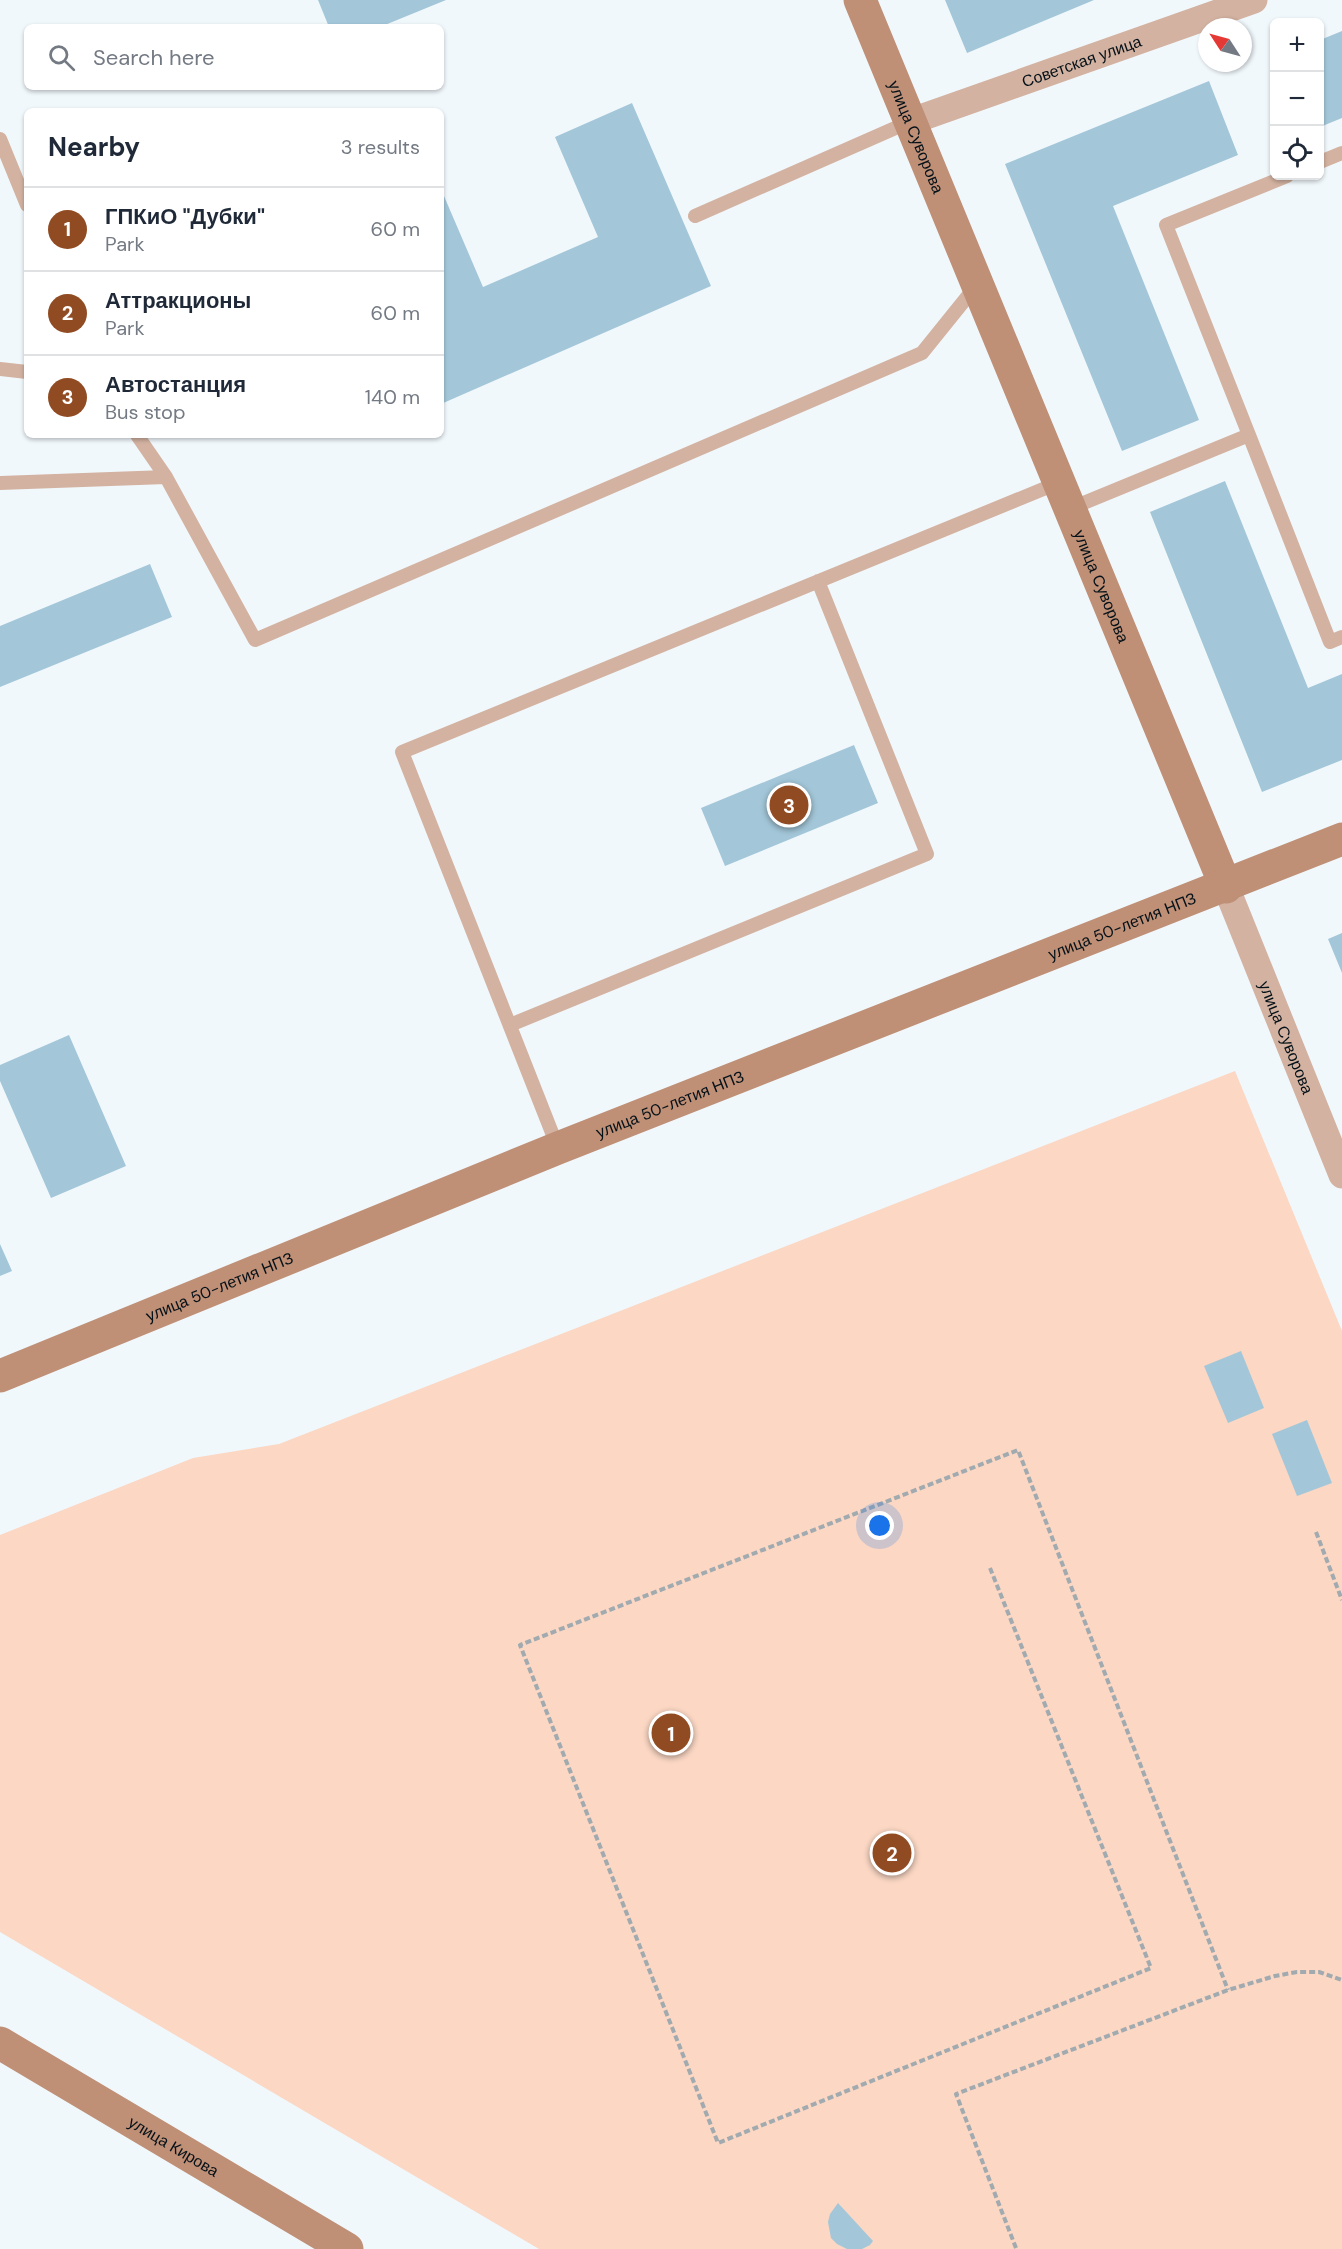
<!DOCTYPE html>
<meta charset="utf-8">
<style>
body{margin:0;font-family:"DM Sans",sans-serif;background:#f6f6f7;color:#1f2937}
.controls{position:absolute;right:18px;top:18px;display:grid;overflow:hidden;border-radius:9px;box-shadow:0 2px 4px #0004}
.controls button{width:54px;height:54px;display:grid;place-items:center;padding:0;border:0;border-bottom:2px solid #e0e1e3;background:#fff;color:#1f2937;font:30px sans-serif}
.compass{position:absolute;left:1198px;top:18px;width:54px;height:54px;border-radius:50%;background:#fff;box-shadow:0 2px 4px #0004;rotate:306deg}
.you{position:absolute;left:880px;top:1526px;width:21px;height:21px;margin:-15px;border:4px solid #fff;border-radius:50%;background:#1a73e8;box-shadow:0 0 0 9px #1a73e833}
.badge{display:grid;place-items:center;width:39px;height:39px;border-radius:50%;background:#914b22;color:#fff;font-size:20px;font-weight:700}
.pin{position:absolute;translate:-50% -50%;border:3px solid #fff;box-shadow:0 2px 6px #0006}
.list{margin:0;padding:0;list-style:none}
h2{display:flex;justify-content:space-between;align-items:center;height:78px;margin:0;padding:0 24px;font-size:26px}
h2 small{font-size:20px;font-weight:400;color:#747a83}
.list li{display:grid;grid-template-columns:39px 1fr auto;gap:18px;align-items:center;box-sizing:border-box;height:84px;padding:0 24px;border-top:2px solid #e0e1e3}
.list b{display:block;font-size:22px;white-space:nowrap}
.list p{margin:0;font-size:20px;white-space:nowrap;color:#747a83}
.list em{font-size:20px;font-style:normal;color:#747a83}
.icon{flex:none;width:33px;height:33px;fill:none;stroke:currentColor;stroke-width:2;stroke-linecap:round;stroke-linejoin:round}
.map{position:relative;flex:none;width:1342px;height:2249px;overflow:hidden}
.search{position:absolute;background:#fff;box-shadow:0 2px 4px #0004;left:24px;top:24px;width:420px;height:66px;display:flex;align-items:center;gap:15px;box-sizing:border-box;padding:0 21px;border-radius:9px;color:#747a83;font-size:22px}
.panel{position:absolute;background:#fff;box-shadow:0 2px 4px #0004;left:24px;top:108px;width:420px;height:330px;border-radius:9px}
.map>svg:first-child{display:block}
.green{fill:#fbd7c4}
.building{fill:#a3c7d9}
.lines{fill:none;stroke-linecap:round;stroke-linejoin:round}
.path{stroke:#a1aaaf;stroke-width:4;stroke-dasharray:6 3;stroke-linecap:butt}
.lane{stroke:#d3b2a1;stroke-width:14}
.street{stroke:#d3b2a1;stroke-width:27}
.secondary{stroke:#bf8f76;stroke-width:33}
.labels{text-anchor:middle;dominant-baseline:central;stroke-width:6;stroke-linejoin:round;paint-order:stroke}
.street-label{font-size:16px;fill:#051118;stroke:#f1f8fc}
</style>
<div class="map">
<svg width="1342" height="2249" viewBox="0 0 1342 2249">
<rect width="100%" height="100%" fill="#f1f8fc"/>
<path class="green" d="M1235 1071 1342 1331V2249H539L0 1932V1535L193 1458 279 1444Z"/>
<path class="building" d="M318 0H446L380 27H329Z
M945 0H1094L967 53Z
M1342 31V118L1320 127V40Z
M1209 81 1238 155 1113 206 1199 420 1122 451 1005 164Z
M632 103 711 286 441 404V189L483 287 598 237 555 137Z
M1225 481 1308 688 1342 674V760L1262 792 1150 512Z
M150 564 172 617 0 687V626Z
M854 745 878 803 725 866 701 808Z
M1342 933V973L1328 939Z
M69 1035 126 1166 51 1198 0 1081V1065Z
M0 1244 12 1271 0 1276Z
M1241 1351 1264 1408 1228 1423 1204 1366Z
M1307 1420 1332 1483 1297 1496 1272 1434Z
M838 2203 873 2241 870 2245 862 2249H847L837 2244 831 2238 828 2222 830 2214Z"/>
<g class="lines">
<path class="path" d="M1316 1532 1342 1600
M990 1568 1151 1968 718 2143 520 1645 1018 1450 1228 1990
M1016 2248 956 2094 1228 1990 1275 1976 1297 1972H1319L1342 1980"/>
<path class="lane" d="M0 139 27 205
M1320 162 1342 153
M695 216 909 122
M0 369 27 372
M137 435 166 477 255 640 922 353 976 286
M1249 435 1166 225 1287 176
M0 483 166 477
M1069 509 1249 435 1330 642 1342 637
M510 1025 927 854 818 581
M558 1148 402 752 1058 483"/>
<g class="street">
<path id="s1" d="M909 122 1254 0"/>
<path id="s2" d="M1226 887 1342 1175"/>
</g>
<g class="secondary">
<path id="s3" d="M860 0 1226 887"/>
<path id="s4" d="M0 1376 558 1148 1342 839"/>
<path id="s5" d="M0 2043 347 2249"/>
</g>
</g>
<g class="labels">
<g class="street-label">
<text stroke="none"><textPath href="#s1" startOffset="183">Советская улица</textPath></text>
<text stroke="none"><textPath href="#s3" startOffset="148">улица Суворова</textPath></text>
<text stroke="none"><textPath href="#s3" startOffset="634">улица Суворова</textPath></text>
<text stroke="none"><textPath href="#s4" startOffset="1209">улица 50-летия НПЗ</textPath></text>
<text stroke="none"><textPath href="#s2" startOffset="162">улица Суворова</textPath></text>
<text stroke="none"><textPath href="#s4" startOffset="723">улица 50-летия НПЗ</textPath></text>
<text stroke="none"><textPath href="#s4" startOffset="237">улица 50-летия НПЗ</textPath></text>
<text stroke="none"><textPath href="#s5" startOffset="202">улица Кирова</textPath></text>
</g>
</g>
</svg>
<div class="controls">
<button>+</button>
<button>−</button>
<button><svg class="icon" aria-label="locate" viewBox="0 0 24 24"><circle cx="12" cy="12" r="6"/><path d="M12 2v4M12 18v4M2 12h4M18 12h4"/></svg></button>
</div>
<svg class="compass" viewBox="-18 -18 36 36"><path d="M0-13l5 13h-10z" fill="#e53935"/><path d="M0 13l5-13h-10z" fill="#747a83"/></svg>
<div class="you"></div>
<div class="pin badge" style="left:671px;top:1733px">1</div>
<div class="pin badge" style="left:892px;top:1853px">2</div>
<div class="pin badge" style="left:789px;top:805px">3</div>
<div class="search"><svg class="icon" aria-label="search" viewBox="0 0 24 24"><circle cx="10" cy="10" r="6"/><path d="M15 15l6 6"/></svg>Search here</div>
<section class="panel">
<h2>Nearby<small>3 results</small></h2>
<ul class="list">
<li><span class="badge">1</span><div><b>ГПКиО &quot;Дубки&quot;</b><p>Park</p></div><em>60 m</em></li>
<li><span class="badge">2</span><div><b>Аттракционы</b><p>Park</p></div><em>60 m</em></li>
<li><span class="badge">3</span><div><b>Автостанция</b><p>Bus stop</p></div><em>140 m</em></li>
</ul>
</section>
</div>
